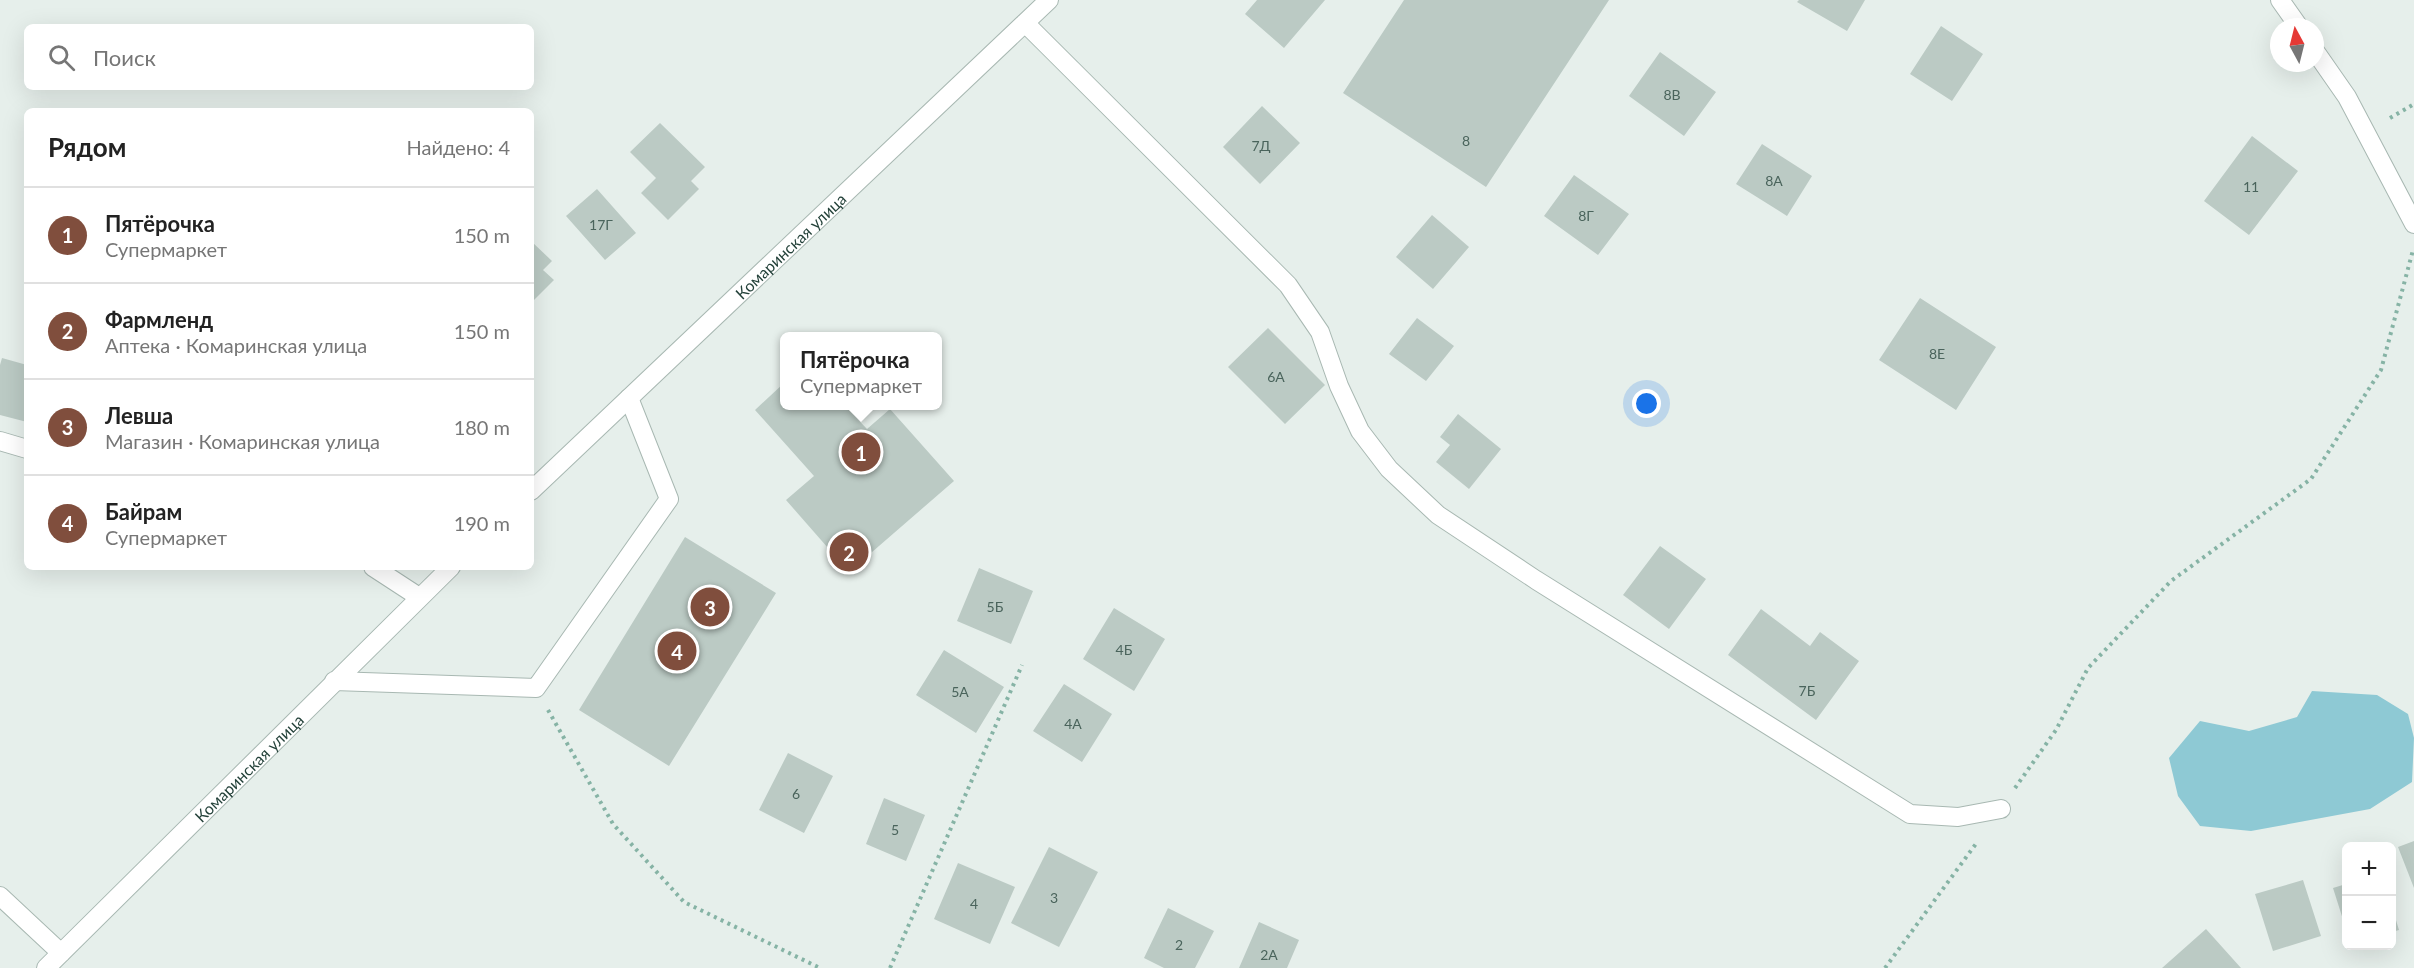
<!DOCTYPE html>
<html lang="ru">
<meta charset="utf-8">
<style>
body{margin:0;font-family:Lato,sans-serif;background:#f6f6f6;color:#222}
.controls{position:absolute;right:18px;bottom:18px;display:grid;overflow:hidden;border-radius:9px;box-shadow:0 6px 24px #0002}
.controls button{width:54px;height:54px;display:grid;place-items:center;padding:0;border:0;border-bottom:2px solid #e0e0e0;background:#fff;color:#222;font:30px sans-serif}
.compass{position:absolute;left:2270px;top:18px;width:54px;height:54px;border-radius:50%;background:#fff;box-shadow:0 6px 24px #0002;rotate:353deg}
.you{position:absolute;left:1647px;top:404px;width:21px;height:21px;margin:-15px;border:4px solid #fff;border-radius:50%;background:#1a73e8;box-shadow:0 0 0 9px #1a73e833}
.badge{display:grid;place-items:center;width:39px;height:39px;border-radius:50%;background:#804e3d;color:#fff;font-size:20px;font-weight:700}
.pin{position:absolute;translate:-50% -50%;border:3px solid #fff;box-shadow:0 2px 6px #0006}
.popup{position:absolute;left:780px;top:332px;width:162px;height:78px;box-sizing:border-box;display:grid;place-content:center;border-radius:9px;background:#fff;filter:drop-shadow(0 2px 4px #0005);font-size:20px;white-space:nowrap;color:#767676}
.popup b{font-size:22px;color:#222}
.popup::after{content:'';position:absolute;left:50%;top:100%;margin-left:-12px;border:12px solid transparent;border-top-color:#fff}
.list{margin:0;padding:0;list-style:none}
h2{display:flex;justify-content:space-between;align-items:center;height:78px;margin:0;padding:0 24px;font-size:26px}
h2 small{font-size:20px;font-weight:400;color:#767676}
.list li{display:grid;grid-template-columns:39px 1fr auto;gap:18px;align-items:center;box-sizing:border-box;height:96px;padding:0 24px;border-top:2px solid #e0e0e0}
.list b{display:block;font-size:22px;white-space:nowrap}
.list p{margin:0;font-size:20px;white-space:nowrap;color:#767676}
.list em{font-size:20px;font-style:normal;color:#767676}
.icon{flex:none;width:33px;height:33px;fill:none;stroke:currentColor;stroke-width:2;stroke-linecap:round;stroke-linejoin:round}
.map{position:relative;flex:none;width:2414px;height:968px;overflow:hidden}
.search{position:absolute;background:#fff;box-shadow:0 6px 24px #0002;left:24px;top:24px;width:510px;height:66px;display:flex;align-items:center;gap:15px;box-sizing:border-box;padding:0 21px;border-radius:9px;color:#767676;font-size:22px}
.panel{position:absolute;background:#fff;box-shadow:0 6px 24px #0002;left:24px;top:108px;width:510px;height:462px;border-radius:9px}
.map>svg:first-child{display:block}
.water{fill:#8ec9d4}
.building{fill:#bbcac4}
.lines{fill:none;stroke-linecap:round;stroke-linejoin:round}
.minor-casing{stroke:#a8b8b2;stroke-width:20}
.path{stroke:#86b3a5;stroke-width:4;stroke-dasharray:3 4.5;stroke-linecap:butt}
.minor{stroke:#fff;stroke-width:18}
.labels{text-anchor:middle;dominant-baseline:central;stroke-width:4.5;stroke-linejoin:round;paint-order:stroke}
.number-label{font-size:14px;fill:#4a645c}
.street-label{font-size:16px;fill:#24423a;stroke:#f7fbf9}
</style>
<div class="map">
<svg width="2414" height="968" viewBox="0 0 2414 968">
<rect width="100%" height="100%" fill="#e6efeb"/>
<path class="water" d="M2312 691 2377 695 2408 714 2414 738 2412 782 2370 809 2251 831 2200 826 2178 796 2169 758 2200 721 2249 731 2297 717Z"/>
<path class="building" d="M1257 0H1325L1284 48 1245 14Z
M1404 0H1609L1486 187 1343 93Z
M1799 0H1865L1847 31 1797 2Z
M1941 26 1983 54 1952 101 1910 74Z
M1660 52 1716 92 1684 136 1629 96Z
M1262 106 1300 143 1260 184 1223 147Z
M660 123 705 167 691 181 699 189 668 220 641 193 656 178 630 152Z
M2252 136 2298 171 2249 235 2204 201Z
M1762 144 1812 176 1787 216 1736 184Z
M1574 175 1629 214 1598 255 1544 216Z
M597 189 636 233 605 260 566 216Z
M1432 215 1469 247 1433 289 1396 257Z
M531 241 552 261 543 270 554 280 531 303Z
M1920 298 1996 347 1956 410 1879 360Z
M1417 318 1454 346 1426 381 1389 354Z
M1268 328 1325 385 1285 424 1228 367Z
M2 358 27 365V422L0 415V365Z
M784 383V406H845L867 429 890 409 954 481 849 572 786 500 814 476 755 410Z
M1458 414 1501 449 1469 489 1436 462 1450 445 1440 437Z
M685 537 776 593 669 766 579 710Z
M1660 546 1706 579 1669 629 1623 595Z
M979 568 1033 591 1011 644 957 621Z
M1114 608 1165 639 1134 691 1083 659Z
M1761 609 1810 646 1820 632 1859 661 1816 720 1728 655Z
M944 650 1004 687 976 733 916 695Z
M1064 684 1112 714 1082 762 1033 731Z
M788 753 833 776 804 833 759 810Z
M884 798 925 815 906 861 866 844Z
M2414 841V888L2398 847Z
M1049 847 1098 872 1059 947 1011 923Z
M958 863 1015 887 990 944 934 919Z
M2303 880 2321 936 2273 951 2255 894Z
M2346 884V929L2333 888Z
M2392 907 2399 930 2392 932Z
M1168 908 1214 931 1195 968H1164L1144 958Z
M1259 922 1299 940 1287 968H1239Z
M2206 929 2241 968H2162Z"/>
<g class="lines">
<g class="minor-casing">
<g id="minor">
<path d="M2280 0 2299 27"/>
<path d="M1025 23 1288 285 1320 332 1339 386 1360 431 1389 469 1438 515 1536 580 1910 814 1958 817 2001 809"/>
<path d="M2315 51 2347 97 2414 224"/>
<path d="M0 441 27 449"/>
<path id="s1" d="M531 491 1049 0"/>
<path d="M373 567 419 597"/>
<path d="M334 681 536 688 669 499 629 398"/>
<path d="M0 896 61 953"/>
<path id="s2" d="M46 968 451 567"/>
</g>
</g>
<path class="path" d="M2390 118 2414 104
M548 710 613 824 684 902 820 968
M2015 788 2056 730 2088 668 2171 581 2311 479 2381 370 2413 250
M890 968 1022 665
M1885 968 1978 841"/>
<use href="#minor" class="minor"/>
</g>
<g class="labels">
<g class="number-label">
<text x="1672" y="94">8В</text>
<text x="1466" y="140">8</text>
<text x="1261" y="145">7Д</text>
<text x="1774" y="180">8А</text>
<text x="2251" y="186">11</text>
<text x="1586" y="215">8Г</text>
<text x="601" y="224">17Г</text>
<text x="1937" y="353">8Е</text>
<text x="1276" y="376">6А</text>
<text x="995" y="606">5Б</text>
<text x="1124" y="649">4Б</text>
<text x="1807" y="690">7Б</text>
<text x="960" y="691">5А</text>
<text x="1073" y="723">4А</text>
<text x="796" y="793">6</text>
<text x="895" y="829">5</text>
<text x="1054" y="897">3</text>
<text x="974" y="903">4</text>
<text x="1179" y="944">2</text>
<text x="1269" y="954">2А</text>
</g>
<g class="street-label">
<text stroke="none"><textPath href="#s1" startOffset="357">Комаринская улица</textPath></text>
<text stroke="none"><textPath href="#s2" startOffset="285">Комаринская улица</textPath></text>
</g>
</g>
</svg>
<div class="controls">
<button>+</button>
<button>−</button>
</div>
<svg class="compass" viewBox="-18 -18 36 36"><path d="M0-13l5 13h-10z" fill="#e53935"/><path d="M0 13l5-13h-10z" fill="#767676"/></svg>
<div class="you"></div>
<div class="pin badge" style="left:861px;top:452px">1</div>
<div class="popup"><b>Пятёрочка</b>Супермаркет</div>
<div class="pin badge" style="left:849px;top:552px">2</div>
<div class="pin badge" style="left:710px;top:607px">3</div>
<div class="pin badge" style="left:677px;top:651px">4</div>
<div class="search"><svg class="icon" aria-label="search" viewBox="0 0 24 24"><circle cx="10" cy="10" r="6"/><path d="M15 15l6 6"/></svg>Поиск</div>
<section class="panel">
<h2>Рядом<small>Найдено: 4</small></h2>
<ul class="list">
<li><span class="badge">1</span><div><b>Пятёрочка</b><p>Супермаркет</p></div><em>150 m</em></li>
<li><span class="badge">2</span><div><b>Фармленд</b><p>Аптека · Комаринская улица</p></div><em>150 m</em></li>
<li><span class="badge">3</span><div><b>Левша</b><p>Магазин · Комаринская улица</p></div><em>180 m</em></li>
<li><span class="badge">4</span><div><b>Байрам</b><p>Супермаркет</p></div><em>190 m</em></li>
</ul>
</section>
</div>
